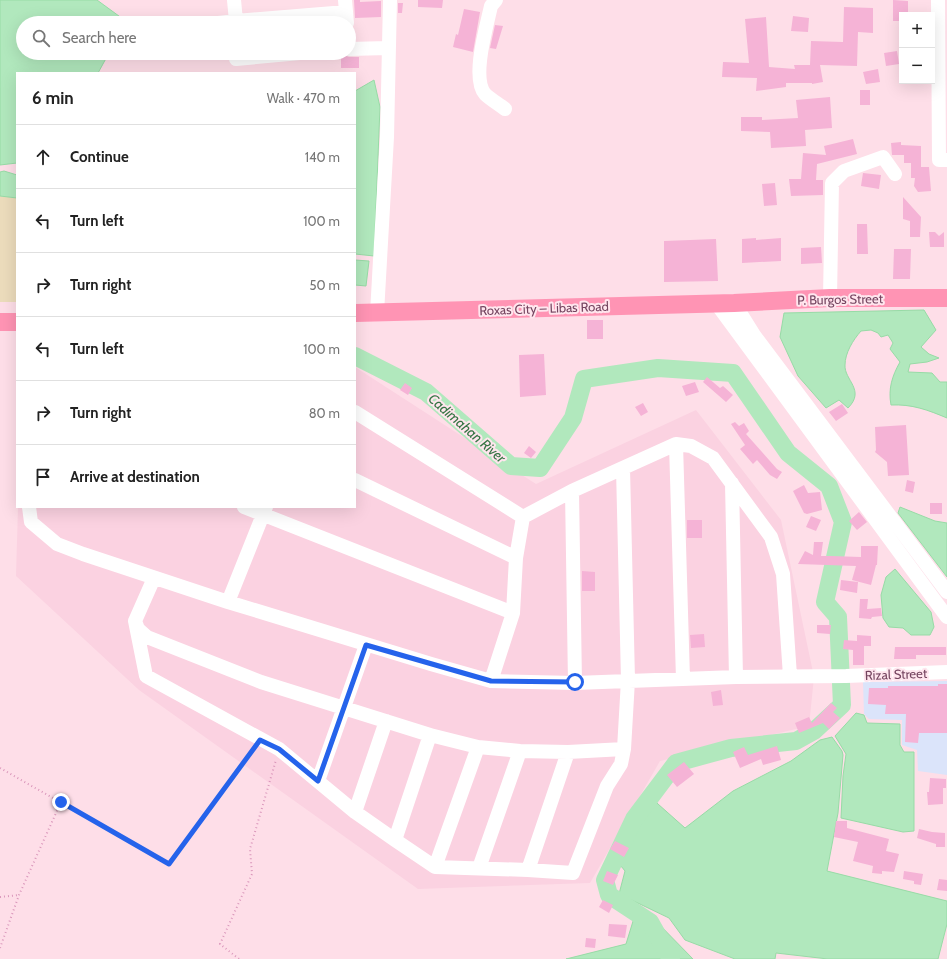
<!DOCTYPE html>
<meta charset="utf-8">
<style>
body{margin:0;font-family:Cabin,sans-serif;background:#f2f2f2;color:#222}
.controls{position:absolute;right:12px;top:12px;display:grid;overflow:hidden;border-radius:0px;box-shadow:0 4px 16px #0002}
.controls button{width:36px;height:36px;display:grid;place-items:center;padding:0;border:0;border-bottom:1px solid #e0e0e0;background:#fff;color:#222;font:20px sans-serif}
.stop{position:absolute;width:12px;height:12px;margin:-9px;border:3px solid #2563eb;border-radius:50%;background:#fff}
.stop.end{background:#2563eb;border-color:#fff;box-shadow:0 1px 4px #0008}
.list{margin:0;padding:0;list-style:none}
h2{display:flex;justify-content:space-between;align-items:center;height:52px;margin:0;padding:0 16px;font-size:17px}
h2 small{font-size:13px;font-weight:400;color:#767676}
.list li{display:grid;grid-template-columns:26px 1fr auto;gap:12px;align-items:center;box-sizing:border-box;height:64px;padding:0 16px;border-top:1px solid #e0e0e0}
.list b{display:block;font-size:15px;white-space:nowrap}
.list em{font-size:13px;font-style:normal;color:#767676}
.icon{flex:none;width:22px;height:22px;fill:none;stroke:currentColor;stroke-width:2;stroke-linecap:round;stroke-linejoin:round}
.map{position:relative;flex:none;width:947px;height:959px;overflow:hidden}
.search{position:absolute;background:#fff;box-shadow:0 4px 16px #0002;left:16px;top:16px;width:340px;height:44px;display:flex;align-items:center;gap:10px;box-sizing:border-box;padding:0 14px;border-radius:22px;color:#767676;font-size:15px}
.panel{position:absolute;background:#fff;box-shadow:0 4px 16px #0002;left:16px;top:72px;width:340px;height:436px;border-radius:0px}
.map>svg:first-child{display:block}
.residential{fill:#fbd2e1}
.education{fill:#dbe4fa}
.green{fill:#ecdcbc}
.water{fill:#b1e8bd;stroke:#97dba6}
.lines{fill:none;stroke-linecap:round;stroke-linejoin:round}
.river{stroke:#b1e8bd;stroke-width:18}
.building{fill:#f5b3d6}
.path{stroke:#da97bb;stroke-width:2;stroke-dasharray:1 3;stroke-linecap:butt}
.minor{stroke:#fff;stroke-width:14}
.major{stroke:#ff94b4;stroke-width:18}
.route{stroke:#2563eb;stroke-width:5}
.labels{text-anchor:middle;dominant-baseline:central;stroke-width:4;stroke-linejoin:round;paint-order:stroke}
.street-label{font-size:13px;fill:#754560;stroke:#ffe6ee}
.water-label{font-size:14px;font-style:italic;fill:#357544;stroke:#ffe6ee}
</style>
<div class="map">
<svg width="947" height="959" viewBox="0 0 947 959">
<rect width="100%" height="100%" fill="#fedee8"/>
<path class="residential" d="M355 367 536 484 696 410 781 520 814 677 809 726 660 761 590 883 418 889 139 690 16 576 18 507H355Z"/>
<path class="education" d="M947 681V775L918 771 917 750 902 745V720L869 719 864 714 863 682Z"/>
<path class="green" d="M0 196 17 198V302H0Z"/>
<path class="water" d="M0 0H97L123 19 124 23H23V53H109L98 73H17V163L0 165Z
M374 80 380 107 374 256 355 254V91Z
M4 171 17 175V198L0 196V172Z
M355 260 369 261 366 286 355 285Z
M924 310 936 330 921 347 929 354 939 358 927 362 910 364 908 372 932 373 940 382H947V418C928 410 912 404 891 405 888 389 892 376 900 362L890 349 893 343 888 335 881 337 878 333 871 330 861 331C853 340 845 353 845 365 844 380 866 390 848 408L839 400 826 408 798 376 780 337 784 313Z
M900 507 935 521 947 523V577L898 513Z
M895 569 931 612 934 627 930 635H911L903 628 889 627 883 618 881 595 886 577Z
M856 713 864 715 867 723 900 724V745L904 752H914V831L903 832 841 818 843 776 846 754 835 736Z
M832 737 842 751 843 755 838 813 827 871 947 901V924L938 959H828L776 953 775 959H735L685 940 669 918 619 894 625 871C623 868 619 865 618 861 614 846 640 809 649 796L685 828 733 791 791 761 820 740Z
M650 915 693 959H566L626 944 634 918Z"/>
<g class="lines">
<path class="river" d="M355 356 426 392 511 466 540 468 573 418 584 379 658 368 733 373 788 453 829 486 843 522 825 602 838 617 842 705 814 731 796 741 731 748 676 763 634 819 605 880 609 895 650 922 671 959"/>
</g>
<path class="building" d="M354 0H360V2L381 1V17L355 18Z
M418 0H443L442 8 418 7Z
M893 0 908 1V15H902V21H893Z
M398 3H403L402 13H398Z
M844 7 873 8V33L858 32 857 66 820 65 823 82 812 84V83H786V87L756 91 757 78 722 77 723 62 749 63 745 19 766 17 769 67 795 69 794 65H810L811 41 843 42Z
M464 9 480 12 473 52 453 47 456 34 458 35Z
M793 16 809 18 808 32 791 31Z
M495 25 503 26 496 49 490 48Z
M897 51 899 64 886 66 884 53Z
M341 54 349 57H359V68H341Z
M878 69 880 82 866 84 863 72Z
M860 90H870V105H860Z
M830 97 832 128 805 130 806 146 771 148 770 132 741 131V117H762V120L798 118 796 100Z
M853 139 857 154 817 164 816 180H823V195L791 196 789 179H801L803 153 826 155 824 146Z
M901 142V145L921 146V167H929L931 191 918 192 914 186 915 178H911V163H904V155H892L891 143Z
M863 173 881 175 879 189 861 186Z
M775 183 777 205 764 206 762 184Z
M903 197 921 217 920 237H910V221L903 219Z
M857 224H867L868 254H857Z
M929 232H935L939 236 944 232V247H930Z
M756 238V240L781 238V261L742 263V239Z
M716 239 718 281 664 282V241Z
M821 247 822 263 801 264V248Z
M894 249H911L910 279H893Z
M587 320H603V339H587Z
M544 354 546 395 520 397 519 355Z
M707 377 720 388 723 386 733 395 726 402 703 382Z
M695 382 699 392 686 396 682 386Z
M405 383 412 388 408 395 400 390Z
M643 403 648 412 641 416 635 407Z
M842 404 848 413 836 421 829 412Z
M735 422 739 426 744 423 749 431 746 434 777 469 782 472 777 479 770 475 757 460 753 464 740 449 745 445 731 424Z
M906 425 909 475 888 476 887 462 875 452 876 450 875 427Z
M529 446 536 452 531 458 524 453Z
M907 480 915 482 913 493 905 491Z
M804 485 808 493 820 492 822 510 807 514 804 513 793 491Z
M930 503H942V514H930Z
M859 512 867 522 857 530 849 521Z
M811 516 821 520 816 531 806 527Z
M687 520H702V538H687Z
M814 542H823L821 556H831L861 557V546H878L877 565H876L871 585 852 580 856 566 798 564 805 551 813 555Z
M582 571 595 572V591H582Z
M841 580 858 582 857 593 840 590Z
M860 599H868L867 609 881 608 882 616 872 617 871 619 859 618Z
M817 625H831L830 634 817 633Z
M704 634 705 647 691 648 690 635Z
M857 635 871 636V646H864V665H853V650L843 649 844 640 857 641Z
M895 647H946V655H916V659H894Z
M938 684H947V733H919L918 743 905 742 906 714H885L886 705 868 704 869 688H888V686H938Z
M721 690 723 705 713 706 711 692Z
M831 703 837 708 833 712 840 718 829 729 823 723 799 733 795 723 809 717 812 723Z
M777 746 781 760 763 765 761 759 740 768 733 752 744 747 748 755Z
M684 762 694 774 677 787 667 775Z
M930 778 946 779V788H943V804L928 805 927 792H929Z
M836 821H847V828L889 839 886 851 899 854 894 872 882 871V874L872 873 873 866 853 861 858 842 834 837Z
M919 829 932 832 945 833V847H936V844L917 838Z
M615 841 629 848 624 857 610 849Z
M607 871 618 875 613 885 603 881Z
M904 871 923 874 921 885 914 884V881L903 879Z
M939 879 947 880V891L937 890Z
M603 900 613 905 609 913 599 907Z
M609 924 627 925 625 938 608 936Z
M586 938 596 939 595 948 585 947Z"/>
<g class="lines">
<path class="path" d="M0 768 169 864 255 747
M0 897 19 895
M0 948 19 895 61 802
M239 959 220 944 252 874 250 849 276 760"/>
<path class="minor" d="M345 0 347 23
M496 0 491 6C487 25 471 78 485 94 491 100 499 104 505 109
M938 0 939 160H947
M236 21 346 12
M218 23 236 21 234 0
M349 49 388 48
M236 59 300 53
M830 298 832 183 844 171 883 157 895 174
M716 303 947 617
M734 303 754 335 947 592
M377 313 387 137 390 0
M355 412 523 517
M676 444 683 679
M355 480 516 558
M732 483 736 677
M572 491 575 683
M29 507 31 522 57 544 83 554 228 602 431 664 491 681 575 683 736 677 846 676 947 672
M244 507 513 613
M154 578 135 621 138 629 147 637 261 682 430 735 478 747 520 751 568 752 624 749
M228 602 266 507
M135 621 146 676 279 749 355 812 395 840 435 867 528 870 573 873 607 786 621 764 624 749 628 680 623 468
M491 681 513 613 516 558 523 517 572 491 676 444 691 446 713 458 771 537 783 574 790 676
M318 781 366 645
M355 812 386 721
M395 840 430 735
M435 867 478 747
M479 868 520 751
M528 870 568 752"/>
<path class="major" d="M355 313 734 303 830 298H947
M0 322H17"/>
</g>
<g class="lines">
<path class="route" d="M61 802 169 864 260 740 279 749 318 781 366 645 491 681 575 682"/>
</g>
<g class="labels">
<g class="street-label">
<text transform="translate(840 299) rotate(-1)">P. Burgos Street</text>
<text transform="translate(544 308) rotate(-2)">Roxas City – Libas Road</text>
<text transform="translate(896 674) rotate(-2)">Rizal Street</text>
</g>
<g class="water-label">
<text transform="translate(467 428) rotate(41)">Cadimahan River</text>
</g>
</g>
</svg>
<div class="controls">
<button>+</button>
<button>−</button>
</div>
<div class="stop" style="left:575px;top:682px"></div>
<div class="stop end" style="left:61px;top:802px"></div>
<div class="search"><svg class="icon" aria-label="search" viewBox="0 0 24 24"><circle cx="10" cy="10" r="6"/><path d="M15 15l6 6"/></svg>Search here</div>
<section class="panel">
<h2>6 min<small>Walk · 470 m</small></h2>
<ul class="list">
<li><svg class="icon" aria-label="ahead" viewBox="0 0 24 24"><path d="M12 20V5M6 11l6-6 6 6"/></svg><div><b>Continue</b></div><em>140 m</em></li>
<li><svg class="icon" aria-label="left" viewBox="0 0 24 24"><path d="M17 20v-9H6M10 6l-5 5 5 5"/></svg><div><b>Turn left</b></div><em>100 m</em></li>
<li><svg class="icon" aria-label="right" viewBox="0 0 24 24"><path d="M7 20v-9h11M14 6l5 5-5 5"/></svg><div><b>Turn right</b></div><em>50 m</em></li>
<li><svg class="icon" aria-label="left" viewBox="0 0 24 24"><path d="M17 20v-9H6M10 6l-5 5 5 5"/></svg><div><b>Turn left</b></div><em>100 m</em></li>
<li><svg class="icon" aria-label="right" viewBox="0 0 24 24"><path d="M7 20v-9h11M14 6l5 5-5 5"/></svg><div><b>Turn right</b></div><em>80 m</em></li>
<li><svg class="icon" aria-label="arrive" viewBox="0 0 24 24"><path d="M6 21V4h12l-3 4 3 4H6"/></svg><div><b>Arrive at destination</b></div></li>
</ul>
</section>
</div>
